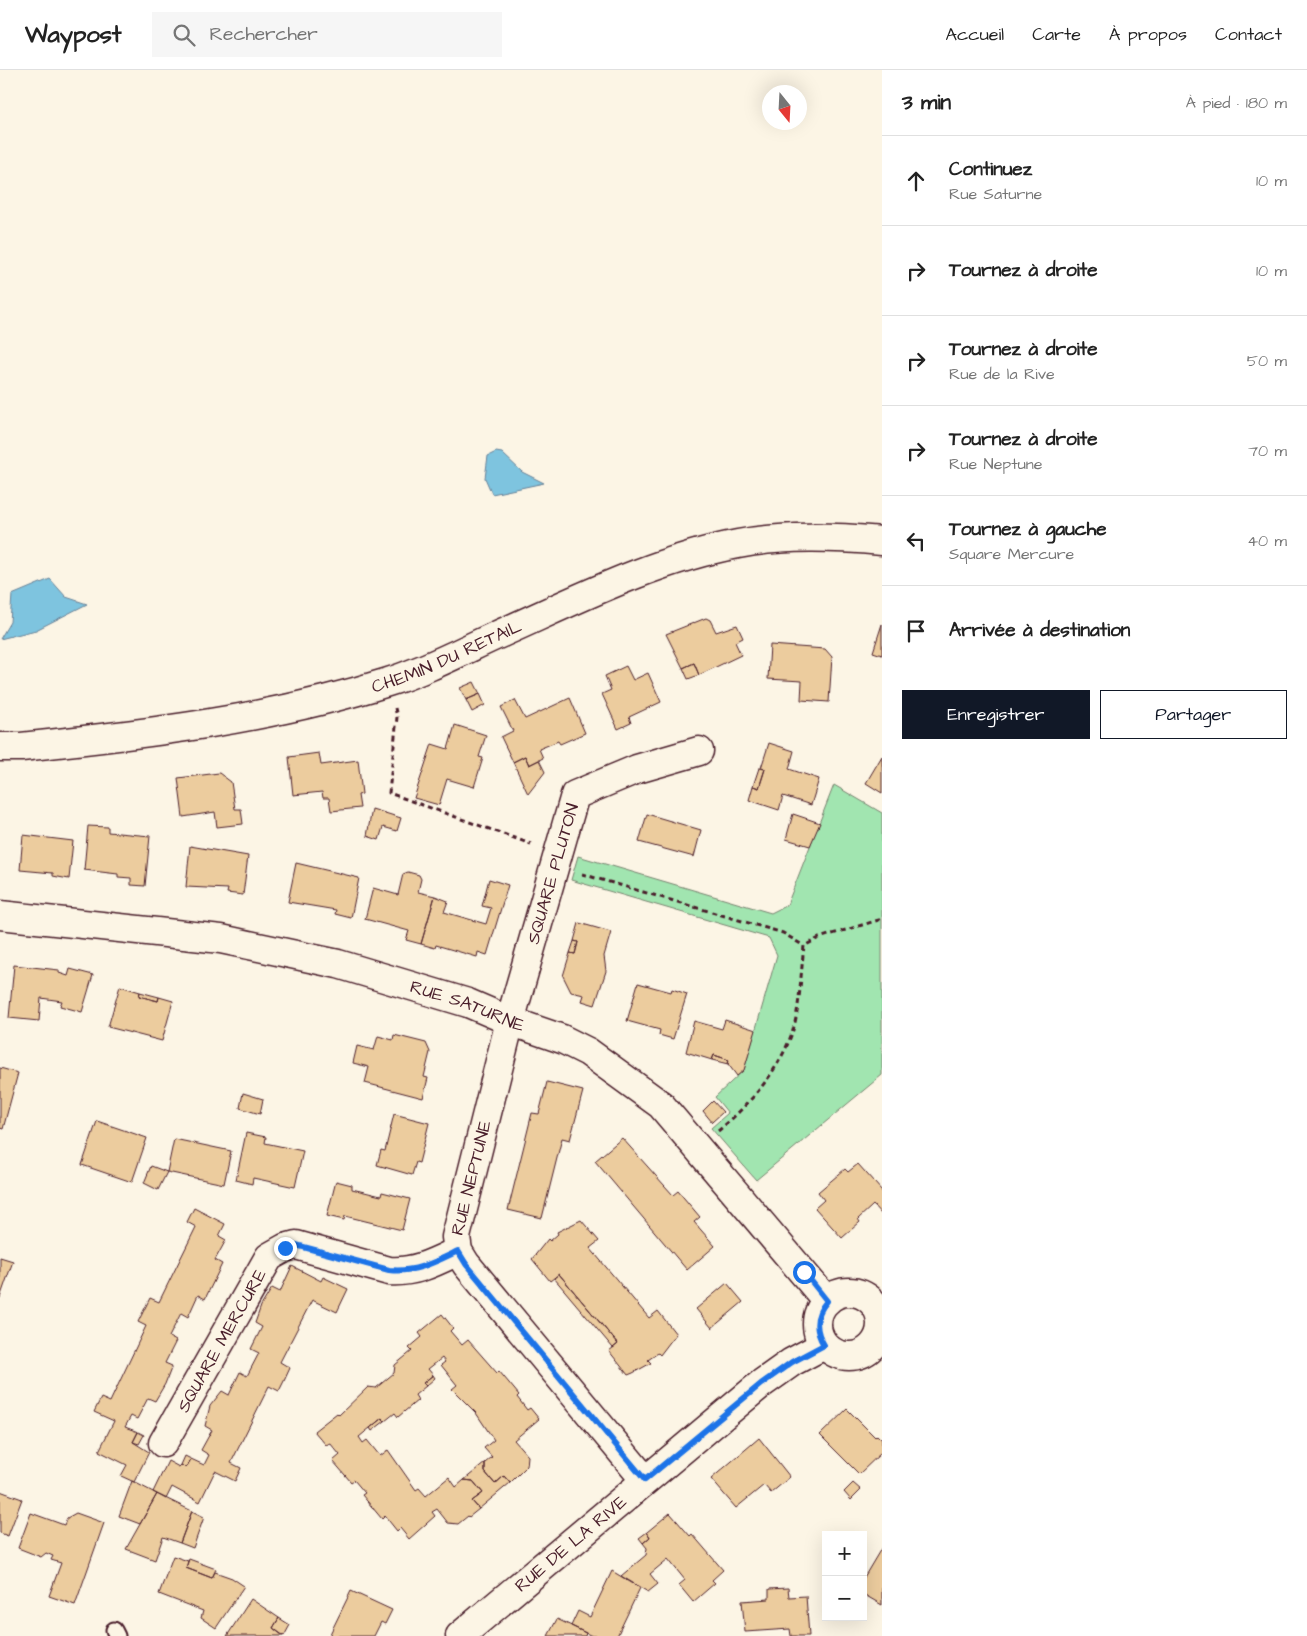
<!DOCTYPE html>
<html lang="fr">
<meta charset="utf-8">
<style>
body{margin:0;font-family:"Architects Daughter",sans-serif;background:#f6f6f6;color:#222}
.controls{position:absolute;right:15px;bottom:15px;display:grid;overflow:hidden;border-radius:0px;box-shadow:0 5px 20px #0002}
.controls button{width:45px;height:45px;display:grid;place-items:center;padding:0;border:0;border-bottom:1px solid #e0e0e0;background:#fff;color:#222;font:25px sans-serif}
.compass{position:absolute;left:762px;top:15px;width:45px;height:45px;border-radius:50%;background:#fff;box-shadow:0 5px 20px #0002;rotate:162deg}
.stop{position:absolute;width:15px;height:15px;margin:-11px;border:4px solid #1a73e8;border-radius:50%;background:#fff}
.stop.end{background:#1a73e8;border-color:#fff;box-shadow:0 1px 5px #0008}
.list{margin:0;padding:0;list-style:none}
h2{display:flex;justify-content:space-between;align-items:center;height:65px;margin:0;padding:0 20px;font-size:21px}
h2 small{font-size:16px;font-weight:400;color:#767676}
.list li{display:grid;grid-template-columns:32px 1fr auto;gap:15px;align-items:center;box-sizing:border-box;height:90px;padding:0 20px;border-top:1px solid #e0e0e0}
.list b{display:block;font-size:19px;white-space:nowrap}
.list p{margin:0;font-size:16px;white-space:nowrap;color:#767676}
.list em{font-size:16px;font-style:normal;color:#767676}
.actions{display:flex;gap:10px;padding:15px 20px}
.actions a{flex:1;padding:11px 0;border:1px solid #111827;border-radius:0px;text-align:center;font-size:18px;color:#111827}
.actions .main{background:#111827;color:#fff}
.icon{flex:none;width:28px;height:28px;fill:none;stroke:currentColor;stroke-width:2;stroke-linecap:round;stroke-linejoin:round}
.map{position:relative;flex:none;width:882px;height:1566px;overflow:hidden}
header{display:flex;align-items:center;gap:30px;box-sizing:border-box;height:70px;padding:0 25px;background:#fff;border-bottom:1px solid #e0e0e0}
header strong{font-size:24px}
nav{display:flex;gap:28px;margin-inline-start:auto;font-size:18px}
.search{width:350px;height:45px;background:#f6f6f6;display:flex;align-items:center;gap:12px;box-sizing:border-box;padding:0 18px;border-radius:0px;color:#767676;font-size:19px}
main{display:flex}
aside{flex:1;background:#fff}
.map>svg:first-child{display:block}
.green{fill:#a1e5b0;stroke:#76826e}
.water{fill:#7ec4df;stroke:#698297}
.building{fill:#eccc9e;stroke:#4a1f2b}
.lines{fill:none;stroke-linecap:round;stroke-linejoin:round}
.lane-casing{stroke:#4a1f2b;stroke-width:19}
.street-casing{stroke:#4a1f2b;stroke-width:31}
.path{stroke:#4a1f2b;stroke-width:3;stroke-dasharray:5 4;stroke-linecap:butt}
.lane{stroke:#fcf5e5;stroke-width:15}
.street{stroke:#fcf5e5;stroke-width:28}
.route{stroke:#1a73e8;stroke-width:6}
.labels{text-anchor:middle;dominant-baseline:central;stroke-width:4.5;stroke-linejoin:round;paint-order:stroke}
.street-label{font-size:18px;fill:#4a1f2b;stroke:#fcf5e5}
</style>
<header>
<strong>Waypost</strong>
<div class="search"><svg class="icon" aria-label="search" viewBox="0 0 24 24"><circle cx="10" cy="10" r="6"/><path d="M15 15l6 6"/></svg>Rechercher</div>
<nav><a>Accueil</a><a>Carte</a><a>À propos</a><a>Contact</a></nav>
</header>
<main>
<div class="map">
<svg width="882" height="1566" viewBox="0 0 882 1566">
<rect width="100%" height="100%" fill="#fcf5e5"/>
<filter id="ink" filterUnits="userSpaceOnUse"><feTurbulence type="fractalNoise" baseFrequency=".02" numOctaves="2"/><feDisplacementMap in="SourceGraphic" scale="10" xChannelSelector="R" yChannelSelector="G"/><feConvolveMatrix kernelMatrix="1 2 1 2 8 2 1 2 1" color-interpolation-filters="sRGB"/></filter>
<g filter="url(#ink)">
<path class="green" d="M834 715 882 743V1005L756 1110 711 1058 728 1043 715 1027 744 1000 777 885 769 868 571 810 578 786 771 843 787 835Z"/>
<path class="water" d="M496 382 502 383 522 402 544 413 492 424 485 408 488 386Z
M50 509 66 527 87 534 36 560 0 569 10 552 12 525Z"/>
<path class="building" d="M706 548 710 550 716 562 737 555 743 568 735 572 741 585 699 605 694 593 683 598 666 564Z
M882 554V585L873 582Z
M770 575 825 579 832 587 829 632 801 630 802 611 768 609Z
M694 593 699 605 688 609 683 598Z
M626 596 633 610 648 603 661 632 629 647 631 653 618 659 602 624 611 620 605 606Z
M474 612 480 624 466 630 460 618Z
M480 624 485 635 472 642 466 630Z
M570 628 585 663 560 674 558 671 539 679 543 688 529 695 525 686 513 692 501 667 513 661 501 637 515 630 525 649Z
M455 655 486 665 479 687 483 688 474 717 447 709 439 735 414 728 432 674 448 679Z
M769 673 794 681 789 699 819 709 811 735 783 726 779 740 749 730 753 716 759 718 765 699 761 698Z
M319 683 321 695 358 690 362 724 358 725 360 738 331 741 329 728H323L322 722 293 725 289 687Z
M525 686 529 695 539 690 545 702 528 724 513 692Z
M882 686V723L866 713Z
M759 698 765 699 759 718 753 716Z
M219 703 231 712 235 739H241L243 754 217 757 215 742 183 747 178 708Z
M372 739 401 748 397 761 383 757 379 770 367 766Z
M647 744 701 760 694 787 639 772Z
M793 744 820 753 810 776 786 769Z
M88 756 108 757V762L150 766 145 816 131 815V808L118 807V804L84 800Z
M23 765 73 771 69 809 53 806V803L20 800Z
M190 776 248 786 243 825 227 823 228 819 186 817Z
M296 793 359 808 351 848 335 844 336 840 288 832Z
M408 802 419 805 421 809 418 822 435 826 421 874 406 870 409 861 365 849 373 818 398 825 403 804Z
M489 809 508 815 487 885 478 882 477 887 436 875 435 878 421 874 435 826 448 831 444 842 486 854 491 838 482 836Z
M579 853 611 862 604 886 606 901 595 935 582 931 584 925 571 922 563 906 570 883 575 884 578 872 574 871Z
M574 871 578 872 575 884 570 883Z
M14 895 59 900V903L68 906 70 899 93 905 82 942 60 936 62 931 41 928 39 951 9 948Z
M638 913 671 922 672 919 687 924 673 969 659 965 660 960 627 951Z
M120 916 140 922 139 926 158 931 159 927 173 931 162 971 108 957Z
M140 922 159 927 158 931 139 926Z
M725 950 756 960 744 1000 737 1006 728 994 729 990 714 985 712 990 686 982 694 951 722 959Z
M394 965 426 973 430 982 424 1007 428 1008 423 1028 365 1013 369 997 353 993 357 976 374 980 378 966 393 970Z
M714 985 729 990 728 994 712 990Z
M0 998 18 1003 3 1059 0 1058Z
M547 1012 583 1021 570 1070 562 1068 542 1148 508 1140 532 1043 539 1044Z
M243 1023 263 1029 260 1044 240 1038Z
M713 1031 723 1042 712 1052 703 1041Z
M394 1044 429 1053 419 1093 416 1092 412 1105 377 1095 381 1080 385 1081Z
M97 1051 147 1068 132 1112 82 1095Z
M246 1063 266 1067 265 1073 303 1081 295 1117 253 1108 252 1114 236 1110Z
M622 1068 673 1125 678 1121 700 1147 694 1152 715 1176 687 1200 595 1091Z
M174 1069 231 1081 224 1114 167 1102Z
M858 1094 882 1121V1145L873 1135 858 1149 860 1152 842 1168 815 1138 824 1130 818 1122 845 1099 848 1102Z
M151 1096 167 1102 158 1120 144 1113Z
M336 1111 352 1115V1119L381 1126 382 1122 410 1129 402 1160 345 1146 344 1150 327 1146Z
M194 1138 225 1154 219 1166 226 1170 215 1190 222 1194 205 1229 198 1225 188 1247 181 1243 169 1267 176 1271 165 1293 172 1296 165 1314 155 1331 148 1328 137 1349 131 1346 125 1357 138 1362 133 1372 149 1382 134 1412 121 1406 127 1395 99 1381 114 1351 94 1342 101 1328 110 1332 146 1256 138 1252 150 1228 159 1232 196 1157 187 1152Z
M581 1150 599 1171 590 1178 649 1248 658 1241 676 1264 660 1285 658 1283 648 1290 651 1293 633 1303 628 1305 609 1281 618 1274 559 1204 550 1211 532 1189 548 1169 550 1171 558 1164 557 1162Z
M0 1187 13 1191 0 1228Z
M292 1196 321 1211 323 1207 348 1219 337 1242 312 1230 280 1292 290 1298 284 1311 279 1321 269 1316 231 1393 241 1398 235 1411 215 1401 200 1432 172 1417 166 1429 153 1422 168 1391 179 1397 181 1395 186 1398 191 1389 204 1395 209 1385 201 1380 212 1360 205 1356 210 1336 222 1321 229 1325 240 1302 247 1306 259 1283 251 1279 262 1257 255 1253 261 1236 272 1218 280 1222Z
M559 1204 618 1274 613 1278 554 1208Z
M727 1213 743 1232 712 1258 696 1239Z
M442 1244 453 1258 450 1261 462 1275 468 1270 497 1303 499 1301 519 1325 517 1327 527 1340 530 1338 539 1349 514 1370 528 1386 527 1396 510 1413 504 1406 495 1414 485 1402V1393L492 1387 484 1378 494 1370 476 1343 452 1319 457 1315 441 1295 445 1292 442 1288 428 1299 433 1305 423 1313 426 1316 415 1325 418 1330 398 1347 395 1343 385 1351 382 1348 359 1367 363 1373 367 1370 380 1386 388 1380 416 1420 419 1418 426 1426 449 1407 456 1417 464 1410 473 1411 483 1423 472 1431 479 1439 469 1447 468 1446 458 1454 448 1453 437 1439 432 1442 435 1446 409 1469 400 1458 397 1461 385 1446 382 1449 362 1425 365 1423 354 1410 351 1412 333 1391 340 1385 330 1373 326 1375 314 1361 337 1343 339 1345 368 1317 376 1318 394 1303 395 1295 412 1281 409 1278 422 1267 419 1263Z
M433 1305 435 1308 426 1316 423 1313Z
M847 1339 875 1367 877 1365 882 1370V1382L859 1404 820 1365Z
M382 1348 385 1351 372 1361 370 1358Z
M138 1362 144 1365 139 1374 133 1372Z
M759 1368 790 1407 771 1423 764 1415 736 1438 711 1409Z
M185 1386 191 1389 186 1398 181 1395Z
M485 1393V1402L495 1414 504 1406 510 1413 479 1439 472 1431 483 1423 473 1411 464 1410Z
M132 1411 157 1424 140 1454 119 1446Z
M853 1413 861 1420 851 1430 844 1422Z
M0 1421 22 1429 8 1466 0 1463Z
M157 1424 192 1441 180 1473 163 1467 155 1490 126 1479Z
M192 1441 204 1447 193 1478 180 1473Z
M31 1443 64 1455 67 1448 76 1443 104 1453 75 1535 49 1526 61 1493 51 1490 53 1486 46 1483 41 1487 18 1478Z
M670 1443 690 1466 692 1464 723 1500 712 1510 715 1513 693 1532 679 1515 685 1510 668 1489 650 1504 658 1514 648 1522 621 1506 646 1485 647 1478 643 1473 650 1467 647 1462Z
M647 1462 650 1467 643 1473 639 1468Z
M882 1477V1535L863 1524V1509Z
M173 1486 188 1491 186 1498 212 1508 215 1502 232 1508 244 1516 216 1558 201 1548 203 1541 159 1524Z
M189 1489 216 1499 212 1508 186 1498Z
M612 1501 640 1518 617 1566H592L571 1556 578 1541 590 1547Z
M788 1518 789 1527 806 1526 809 1566H791L790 1559 745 1562 742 1531 769 1529V1519Z
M351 1521 392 1540 385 1554 381 1552 374 1566H329Z
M251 1529 279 1548 273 1558 283 1566H227Z
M279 1548 290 1555 284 1566 273 1558Z
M557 1549 586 1563 585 1566H548Z"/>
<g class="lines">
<g class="lane-casing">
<path id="lane" d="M114 1560 117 1566"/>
</g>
<g class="street-casing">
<g id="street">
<path id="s1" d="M0 677H21C144 664 268 650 388 612 424 601 460 582 495 566 574 531 653 490 738 474 785 465 835 467 882 471"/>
<path id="s2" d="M0 845 221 869 338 894 468 933 510 951 562 969 588 982 661 1035 827 1231"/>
<circle cx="849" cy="1254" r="32"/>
<path id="s3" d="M163 1373 269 1187 285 1178 296 1175 389 1201C415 1203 435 1192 458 1181"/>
<path id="s4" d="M645 1410 466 1194 458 1181 456 1167 510 951 575 725 637 699 699 681"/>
<path id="s5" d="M460 1566 761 1314 792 1292 824 1275"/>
</g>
</g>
<path class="path" d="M395 638 397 647 389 723 531 774
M582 804 783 863 804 876
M718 1061C750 1034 780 1000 793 960 800 937 801 900 804 876L819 868 882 849"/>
<use href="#lane" class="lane"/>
<use href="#street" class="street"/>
</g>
</g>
<g class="lines" filter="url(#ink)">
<path class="route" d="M285 1178 296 1175 389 1200C415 1203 435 1192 458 1181L466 1194 645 1410 761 1314 792 1292 824 1275C814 1259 815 1245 827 1231L804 1202"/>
</g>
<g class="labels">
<g class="street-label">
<text stroke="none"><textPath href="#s1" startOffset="458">CHEMIN DU RETAIL</textPath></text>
<text stroke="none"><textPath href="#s4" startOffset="686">SQUARE PLUTON</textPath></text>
<text stroke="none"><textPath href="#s2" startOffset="478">RUE SATURNE</textPath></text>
<text stroke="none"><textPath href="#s4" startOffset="371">RUE NEPTUNE</textPath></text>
<text stroke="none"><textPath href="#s3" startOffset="118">SQUARE MERCURE</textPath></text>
<text stroke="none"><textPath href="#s5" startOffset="144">RUE DE LA RIVE</textPath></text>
</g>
</g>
</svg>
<div class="controls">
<button>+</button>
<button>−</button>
</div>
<svg class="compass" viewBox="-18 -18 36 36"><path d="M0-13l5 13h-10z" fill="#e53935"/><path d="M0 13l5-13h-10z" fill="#767676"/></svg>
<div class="stop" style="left:804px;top:1202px"></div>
<div class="stop end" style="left:285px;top:1178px"></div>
</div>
<aside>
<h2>3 min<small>À pied · 180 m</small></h2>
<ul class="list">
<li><svg class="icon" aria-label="ahead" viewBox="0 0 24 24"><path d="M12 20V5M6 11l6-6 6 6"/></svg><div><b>Continuez</b><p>Rue Saturne</p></div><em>10 m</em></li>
<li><svg class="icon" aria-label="right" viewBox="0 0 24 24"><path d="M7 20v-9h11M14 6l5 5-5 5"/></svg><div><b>Tournez à droite</b></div><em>10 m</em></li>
<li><svg class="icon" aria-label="right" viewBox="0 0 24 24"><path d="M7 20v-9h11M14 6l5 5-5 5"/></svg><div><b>Tournez à droite</b><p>Rue de la Rive</p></div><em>50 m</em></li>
<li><svg class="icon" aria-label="right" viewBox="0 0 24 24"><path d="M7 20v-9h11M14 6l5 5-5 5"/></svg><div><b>Tournez à droite</b><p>Rue Neptune</p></div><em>70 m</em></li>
<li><svg class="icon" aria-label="left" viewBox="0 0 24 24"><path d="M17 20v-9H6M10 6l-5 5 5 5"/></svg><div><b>Tournez à gauche</b><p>Square Mercure</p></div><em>40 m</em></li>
<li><svg class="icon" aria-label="arrive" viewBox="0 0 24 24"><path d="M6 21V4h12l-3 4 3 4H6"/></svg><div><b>Arrivée à destination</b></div></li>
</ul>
<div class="actions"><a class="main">Enregistrer</a><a>Partager</a></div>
</aside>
</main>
